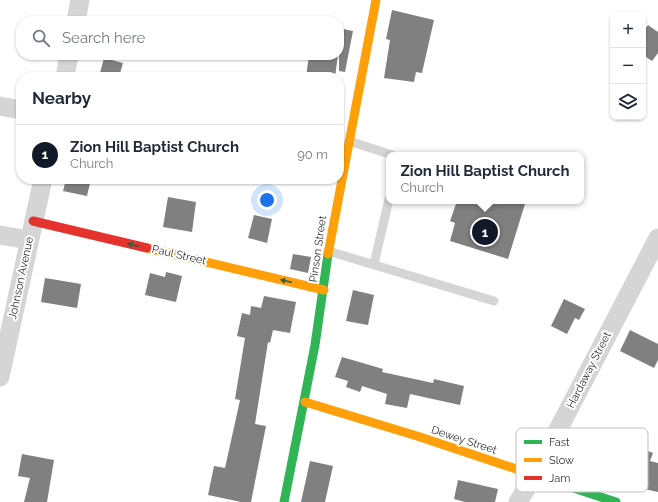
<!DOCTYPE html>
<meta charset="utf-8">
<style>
body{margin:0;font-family:Raleway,sans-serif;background:#f2f2f3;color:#1f2937}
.controls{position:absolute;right:12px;top:12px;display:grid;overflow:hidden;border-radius:8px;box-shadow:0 1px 3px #0004}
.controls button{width:36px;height:36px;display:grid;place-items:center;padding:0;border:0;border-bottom:1px solid #e0e1e3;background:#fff;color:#1f2937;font:20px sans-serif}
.you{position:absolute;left:267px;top:200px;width:14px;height:14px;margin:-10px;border:3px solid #fff;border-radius:50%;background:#1a73e8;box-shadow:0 0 0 6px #1a73e833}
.badge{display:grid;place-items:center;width:26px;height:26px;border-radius:50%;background:#111827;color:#fff;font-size:13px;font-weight:700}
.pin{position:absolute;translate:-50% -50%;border:2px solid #fff;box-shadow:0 1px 4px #0006}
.popup{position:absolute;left:386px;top:152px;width:198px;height:52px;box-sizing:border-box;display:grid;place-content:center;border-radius:8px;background:#fff;filter:drop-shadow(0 1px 3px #0005);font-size:13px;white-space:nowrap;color:#747a83}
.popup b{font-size:15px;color:#1f2937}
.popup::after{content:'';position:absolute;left:50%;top:100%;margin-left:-8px;border:8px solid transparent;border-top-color:#fff}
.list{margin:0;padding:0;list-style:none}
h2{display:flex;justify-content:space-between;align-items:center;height:52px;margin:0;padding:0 16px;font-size:17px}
h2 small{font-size:13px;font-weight:400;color:#747a83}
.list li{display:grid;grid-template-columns:26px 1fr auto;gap:12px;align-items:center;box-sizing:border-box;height:60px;padding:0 16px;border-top:1px solid #e0e1e3}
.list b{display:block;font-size:15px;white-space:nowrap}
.list p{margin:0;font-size:13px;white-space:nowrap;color:#747a83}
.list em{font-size:13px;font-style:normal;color:#747a83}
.icon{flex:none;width:22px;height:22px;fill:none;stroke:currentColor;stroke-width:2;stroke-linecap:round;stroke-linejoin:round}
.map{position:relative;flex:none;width:658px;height:502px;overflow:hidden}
.search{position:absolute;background:#fff;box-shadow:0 1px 3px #0004;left:16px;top:16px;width:328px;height:44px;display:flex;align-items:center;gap:10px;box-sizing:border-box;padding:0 14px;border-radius:16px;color:#747a83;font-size:15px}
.panel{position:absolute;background:#fff;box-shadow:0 1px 3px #0004;left:16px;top:72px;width:328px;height:112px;border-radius:16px}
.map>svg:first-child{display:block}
.building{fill:#808080}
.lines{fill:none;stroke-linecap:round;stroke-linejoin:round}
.lane{stroke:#d5d5d5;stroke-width:9}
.street{stroke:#d5d5d5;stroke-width:19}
.fast{stroke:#30b455;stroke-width:9}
.slow{stroke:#ff9f0a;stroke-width:9}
.jam{stroke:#e5322d;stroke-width:9}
.oneway{fill:#315f3e}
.labels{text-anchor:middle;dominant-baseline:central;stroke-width:4;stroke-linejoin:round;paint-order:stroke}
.street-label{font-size:11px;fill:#313131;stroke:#fff}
.key{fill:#fff;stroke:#c1c1c1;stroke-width:1}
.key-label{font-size:11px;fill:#313131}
</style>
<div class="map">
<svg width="658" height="502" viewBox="0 0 658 502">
<rect width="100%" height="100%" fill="#fff"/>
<path class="building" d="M392 10 434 20 422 73 416 72 414 82 384 78 390 40 386 39Z
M648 25 658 32V53L652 61 643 55V32Z
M339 28 353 31 345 72 339 71Z
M309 55H338L335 77H306Z
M104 58 123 63 119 77H99Z
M66 179H91L87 196 63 191Z
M168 197 196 202 192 232 163 227Z
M457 201H514L525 204 508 259 450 241 455 223 450 221Z
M254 215 272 219 267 243 248 238Z
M293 254 311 257 308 273 290 269Z
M166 272 182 276 176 302 145 295 150 273 165 277Z
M45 278 81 284 77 308 41 302Z
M353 290 374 295 368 325 346 321Z
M264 296 296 302 290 333 273 330 270 343 268 342 255 424 266 426 251 502H241L208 495 214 466 225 468 240 400 235 399 245 338 237 336 242 313 250 315 251 306 261 308Z
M564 299 585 309 579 320 575 318 567 334 551 326Z
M630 330 658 344V360L654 368 620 351Z
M342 357 383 369 382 372 433 383 434 379 464 386 460 405 410 394 407 408 385 404 387 394 362 386 360 392 346 387 348 381 335 377Z
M630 444 653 453 650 461 658 463V492L640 488 617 479Z
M22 454 54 460 47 502H24L30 478 18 476Z
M310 461 333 466 325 502H301Z
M458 480 498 489 495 502H465L454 499Z"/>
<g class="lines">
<path class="lane" d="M349 141 392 155
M328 251 494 301
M374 264 389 199"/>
<path class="street" d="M76 21 80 0
M65 77 69 55
M0 106 21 110
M0 235 29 240
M0 377 43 179
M518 502 534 476 658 238"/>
<path class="fast" d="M540 477 616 502
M284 502 315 345 328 254"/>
<path class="slow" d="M147 248 324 290
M328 254 376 0
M305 402 417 436 540 477"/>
<path class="jam" d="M33 221 147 248"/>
</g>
<defs><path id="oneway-solid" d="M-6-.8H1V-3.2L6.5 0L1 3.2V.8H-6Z"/></defs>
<g class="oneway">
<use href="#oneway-solid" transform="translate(133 245) rotate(-167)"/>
<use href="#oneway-solid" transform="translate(286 281) rotate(-167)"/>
</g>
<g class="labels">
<g class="street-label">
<text transform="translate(318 249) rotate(-82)">Pinson Street</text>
<text transform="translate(179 255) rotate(13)">Paul Street</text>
<text transform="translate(21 278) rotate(-78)">Johnson Avenue</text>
<text transform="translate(589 370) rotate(-63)">Hardaway Street</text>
<text transform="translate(464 440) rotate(18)">Dewey Street</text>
</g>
</g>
<rect x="516" y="428" width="132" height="64" rx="6" class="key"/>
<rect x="524" y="440" width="18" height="4" fill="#30b455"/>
<rect x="524" y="458" width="18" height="4" fill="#ff9f0a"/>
<rect x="524" y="476" width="18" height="4" fill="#e5322d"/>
<g class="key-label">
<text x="549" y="446">Fast</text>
<text x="549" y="464">Slow</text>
<text x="549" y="482">Jam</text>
</g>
</svg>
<div class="controls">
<button>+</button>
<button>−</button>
<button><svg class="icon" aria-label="layers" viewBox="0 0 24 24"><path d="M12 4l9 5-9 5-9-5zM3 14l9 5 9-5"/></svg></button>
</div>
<div class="you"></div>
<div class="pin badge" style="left:485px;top:232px">1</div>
<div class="popup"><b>Zion Hill Baptist Church</b>Church</div>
<div class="search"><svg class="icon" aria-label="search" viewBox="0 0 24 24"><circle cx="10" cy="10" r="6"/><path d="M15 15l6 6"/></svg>Search here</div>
<section class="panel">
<h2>Nearby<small></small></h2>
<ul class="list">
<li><span class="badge">1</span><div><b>Zion Hill Baptist Church</b><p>Church</p></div><em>90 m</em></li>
</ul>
</section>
</div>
